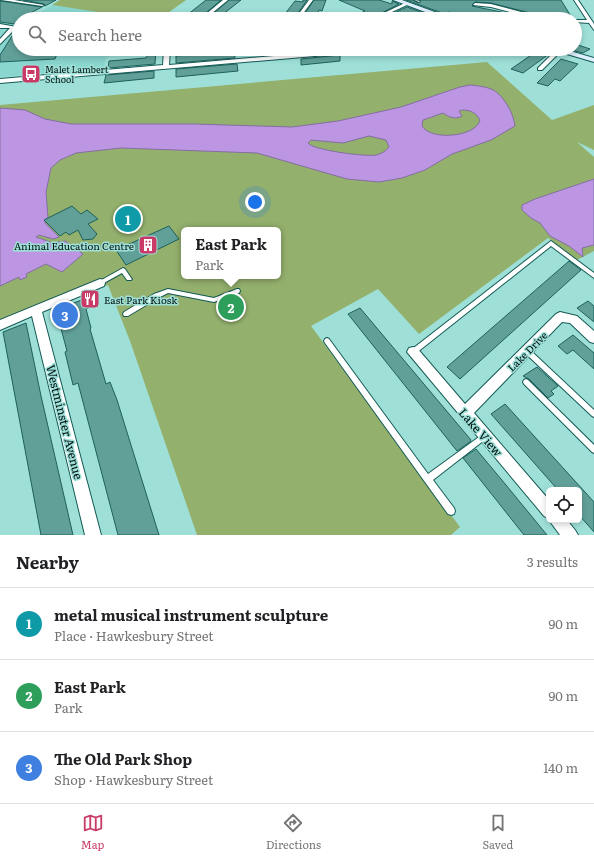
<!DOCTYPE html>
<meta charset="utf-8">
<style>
body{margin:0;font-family:Literata,serif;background:#f2f2f2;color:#202124}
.controls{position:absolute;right:12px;bottom:12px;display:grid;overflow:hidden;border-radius:6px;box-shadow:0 2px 6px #0003}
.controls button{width:36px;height:36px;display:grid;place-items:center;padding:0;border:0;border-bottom:1px solid #e0e0e0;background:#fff;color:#202124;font:20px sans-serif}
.you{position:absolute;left:255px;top:202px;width:14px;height:14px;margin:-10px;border:3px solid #fff;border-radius:50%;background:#1a73e8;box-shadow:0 0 0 6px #1a73e833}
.badge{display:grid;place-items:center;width:26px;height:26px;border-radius:50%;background:#c93b66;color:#fff;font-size:13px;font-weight:700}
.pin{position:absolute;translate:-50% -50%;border:2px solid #fff;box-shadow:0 1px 4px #0006}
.popup{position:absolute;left:181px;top:227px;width:100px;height:52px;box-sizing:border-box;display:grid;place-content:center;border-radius:6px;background:#fff;filter:drop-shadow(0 1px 3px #0005);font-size:13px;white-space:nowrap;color:#757577}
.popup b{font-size:15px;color:#202124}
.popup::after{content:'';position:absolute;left:50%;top:100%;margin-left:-8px;border:8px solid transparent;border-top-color:#fff}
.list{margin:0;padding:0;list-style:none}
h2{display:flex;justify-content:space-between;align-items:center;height:52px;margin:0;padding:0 16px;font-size:17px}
h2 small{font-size:13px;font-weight:400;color:#757577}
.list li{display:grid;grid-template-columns:26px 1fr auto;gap:12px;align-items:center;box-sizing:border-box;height:72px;padding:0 16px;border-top:1px solid #e0e0e0}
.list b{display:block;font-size:15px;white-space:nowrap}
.list p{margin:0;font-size:13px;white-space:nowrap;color:#757577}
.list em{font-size:13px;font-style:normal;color:#757577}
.icon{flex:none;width:22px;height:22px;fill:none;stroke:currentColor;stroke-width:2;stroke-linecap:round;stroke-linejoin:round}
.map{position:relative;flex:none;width:594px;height:535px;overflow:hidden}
.search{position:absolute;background:#fff;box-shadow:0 2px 6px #0003;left:12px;right:12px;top:12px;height:44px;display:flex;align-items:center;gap:10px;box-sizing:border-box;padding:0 14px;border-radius:22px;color:#757577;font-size:15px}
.sheet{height:268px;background:#fff}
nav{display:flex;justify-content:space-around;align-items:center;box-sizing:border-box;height:56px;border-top:1px solid #e0e0e0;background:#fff;font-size:11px;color:#757577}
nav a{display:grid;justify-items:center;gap:2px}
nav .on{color:#c93b66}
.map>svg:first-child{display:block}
.built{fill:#89d6ce}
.green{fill:#94b06d;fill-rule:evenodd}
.water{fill:#bc96e2;stroke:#846ea2;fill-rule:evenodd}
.building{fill:#60a099;stroke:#1d615b}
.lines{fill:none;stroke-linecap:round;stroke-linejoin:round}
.lane-casing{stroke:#145a55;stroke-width:2}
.street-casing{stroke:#145a55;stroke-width:2}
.secondary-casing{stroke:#145a55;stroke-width:2}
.lane{fill:#fff;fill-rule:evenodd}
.street{fill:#fff;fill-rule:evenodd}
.secondary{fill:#ddeefe;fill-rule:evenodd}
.labels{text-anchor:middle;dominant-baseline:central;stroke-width:3;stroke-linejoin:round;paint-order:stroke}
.far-poi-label{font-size:9px;fill:#00100e;stroke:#9ee0d8;text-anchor:start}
.poi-label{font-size:10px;fill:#00100e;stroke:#9ee0d8;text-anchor:end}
.street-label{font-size:10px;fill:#00100e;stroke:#9ee0d8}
.near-street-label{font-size:12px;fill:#00100e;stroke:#9ee0d8}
</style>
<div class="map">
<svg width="594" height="535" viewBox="0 0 594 535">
<rect width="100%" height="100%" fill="#9ee0d8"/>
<path class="built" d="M60 0H186L159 19H19V49H119L106 59 104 69 0 77V13L29 17 34 16Z"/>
<path class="green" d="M60 0H186L159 19H144L52 5Z
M487 62 552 120 594 105V150L577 142 594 157V251L577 260 548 238 419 334 378 289 311 326 460 527 451 535H197L130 341 108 285 0 326V105ZM184 230H278V276H184Z"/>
<path class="water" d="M470 85C491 87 498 89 509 108 512 113 514 120 515 126L491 140 452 154 425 170 402 178 379 182 347 179 257 153 121 148 76 153 60 160 51 168 46 192 48 218 45 220V223L59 237 53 239 39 235 36 237 53 243 65 241 83 254 62 272 46 264 26 274 27 277 20 280 19 277 0 286V108L25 110 45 119 71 124H194L292 127 338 121 401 107 460 87ZM462 110C471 110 476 113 480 120 476 137 431 141 422 126L423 120 443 113C449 117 455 120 462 116L459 111ZM369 136 386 140 389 147C386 151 381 154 376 155 366 157 312 150 308 143L311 140 343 143Z
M594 179V245L582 248 583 257 569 246 550 236 540 223 531 218 522 210V205L535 199Z"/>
<path class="building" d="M23 0H56L45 6 44 4Z
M206 0H221L199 19H182Z
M229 0H241L217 19H207Z
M303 0H307L294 19H281L295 1 303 2Z
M314 0H326L322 11 319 10 315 19H301Z
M339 0H379L392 4V1L399 4 370 19H348L365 11Z
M406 0H413L418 3 421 0H561L572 18 542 16 491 3 475 2 472 6 511 14 500 19 477 13 467 17 449 12 445 14Z
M0 1H1L42 7 19 19V21L15 24 0 22Z
M407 7 437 18 426 19 417 16V19H381Z
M19 35V49H59L55 59 0 62V55L12 36Z
M575 44 590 49 583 53 575 51Z
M151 49H156L155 64 108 68 109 61 146 58Z
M234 51 235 58 176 63V56Z
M537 51 549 54 523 73 511 69Z
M340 55V61L301 65V59Z
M561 59 578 64 560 81 555 79 548 86 537 83Z
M237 64 238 71 176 77V69Z
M154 71V78L104 83 106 75Z
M72 206 81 214 87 210 98 219 88 224 97 234 93 239 83 240 78 230 69 235 66 232 60 236 44 220Z
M169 226 179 239 126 265 116 250Z
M569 261 581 270 460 379 447 367Z
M94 295 98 304 86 309 91 328 90 329 106 384 110 382 117 400 159 535H118L78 383 73 385 65 352 67 351 56 310Z
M588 301 594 306V322L577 308Z
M360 308 471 440 470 442 457 451 348 314Z
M26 323 41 396 73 535H41L3 332Z
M573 335 594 353V369L573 350 567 354 558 346Z
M537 367 558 386 551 391 554 394 548 398 529 379 523 376Z
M505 404 594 502V532L579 515V490H558L491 414Z
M476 449 506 485 547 535H524L463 458Z"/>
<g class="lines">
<g class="lane-casing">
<path id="lane" d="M414 0 420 1 419 2Z
M518 13 520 14 512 19H509Z
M551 241 594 273V278L551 246 415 354 413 355 411 354 410 352 411 350Z
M123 268 125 269 131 278 132 279 131 280H127L122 273 102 284H98L97 283 98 282Z
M168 289 214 298 237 289H239L240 291 239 293 214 302 168 293 158 298 128 316H124L123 314 124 312 154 294Z
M327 338 329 339 428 474 483 434 485 433 487 434 488 436 487 438 433 480 454 508 455 511 454 514 451 515 448 514 325 343 324 341 325 339Z
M527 348 529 349 594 410V417L592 416 525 353 524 351 525 349Z
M526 379 528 380 594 445V453L592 452 524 384 523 382 524 380Z"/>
</g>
<g class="street-casing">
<path id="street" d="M1 0H14L44 5 42 6Z
M223 0H228L205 19H200Z
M309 0H313L299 19H295Z
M574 0H578L594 24V30L589 23 575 22V20H587Z
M405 3 409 4 377 19H371Z
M475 3 491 4 548 19H537L491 7 473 5Z
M0 24 17 27 0 44V39L10 28H0Z
M164 49H170L169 65 354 49H376L373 51 0 83V79L163 65Z
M557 49 562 50 542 70H538V68Z
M100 279 104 280 105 283 104 286 42 312 101 535H85L32 316 0 330V320Z
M560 312 577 316 594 331V343L590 342 570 323 562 322 474 413 549 500V519L544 516 407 352 409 348 413 347 417 348 465 404 556 314Z
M549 520H567L575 530 578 535H560Z"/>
</g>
<g class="secondary-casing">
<path id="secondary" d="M393 0H402L454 19H444Z
M550 49H563L594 58V62Z"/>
</g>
<use href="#lane" class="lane"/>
<use href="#street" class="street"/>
<use href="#secondary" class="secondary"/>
</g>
<defs>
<g id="bus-square" transform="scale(1)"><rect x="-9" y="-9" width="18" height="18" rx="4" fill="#c93b66" stroke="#9ee0d8"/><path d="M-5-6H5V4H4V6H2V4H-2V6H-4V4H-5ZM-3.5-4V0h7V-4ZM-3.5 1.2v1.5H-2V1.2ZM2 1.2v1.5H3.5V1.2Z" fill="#fff"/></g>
<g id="building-square" transform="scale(1)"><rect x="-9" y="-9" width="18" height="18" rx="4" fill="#c93b66" stroke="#9ee0d8"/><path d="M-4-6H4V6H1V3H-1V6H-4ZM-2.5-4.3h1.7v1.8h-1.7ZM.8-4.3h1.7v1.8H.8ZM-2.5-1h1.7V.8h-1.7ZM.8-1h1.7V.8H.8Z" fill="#fff"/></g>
<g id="restaurant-square" transform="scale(1)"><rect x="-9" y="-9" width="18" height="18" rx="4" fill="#c93b66" stroke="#9ee0d8"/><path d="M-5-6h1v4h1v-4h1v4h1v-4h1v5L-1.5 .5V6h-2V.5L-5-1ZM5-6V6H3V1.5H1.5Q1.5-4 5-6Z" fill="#fff"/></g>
</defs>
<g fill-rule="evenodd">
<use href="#bus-square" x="31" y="74"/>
<use href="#building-square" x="148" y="245"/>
<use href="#restaurant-square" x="90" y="299"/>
</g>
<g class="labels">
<g class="far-poi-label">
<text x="45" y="69">Malet Lambert<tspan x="45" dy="10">School</tspan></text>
</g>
<g class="poi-label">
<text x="134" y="245">Animal Education Centre</text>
<text x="104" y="299" text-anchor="start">East Park Kiosk</text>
</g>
<g class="street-label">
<text transform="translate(527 351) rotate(-45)">Lake Drive</text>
</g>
<g class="near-street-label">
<text transform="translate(65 422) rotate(76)">Westminster Avenue</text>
<text transform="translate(481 432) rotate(49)">Lake View</text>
</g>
</g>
</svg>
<div class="controls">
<button><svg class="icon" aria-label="locate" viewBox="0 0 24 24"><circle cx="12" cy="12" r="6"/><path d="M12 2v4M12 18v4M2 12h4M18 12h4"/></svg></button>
</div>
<div class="you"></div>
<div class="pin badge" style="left:128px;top:219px;background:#0f9aa8">1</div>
<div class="pin badge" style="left:231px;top:307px;background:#2e9e5b">2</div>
<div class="popup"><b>East Park</b>Park</div>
<div class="pin badge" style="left:65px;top:315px;background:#3f7fe0">3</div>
<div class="search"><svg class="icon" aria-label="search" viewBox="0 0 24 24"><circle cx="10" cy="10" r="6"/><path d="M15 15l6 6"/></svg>Search here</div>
</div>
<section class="sheet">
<h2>Nearby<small>3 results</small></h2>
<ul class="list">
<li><span class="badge" style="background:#0f9aa8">1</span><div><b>metal musical instrument sculpture</b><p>Place · Hawkesbury Street</p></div><em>90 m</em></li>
<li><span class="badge" style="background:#2e9e5b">2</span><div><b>East Park</b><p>Park</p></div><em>90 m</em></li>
<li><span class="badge" style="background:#3f7fe0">3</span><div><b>The Old Park Shop</b><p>Shop · Hawkesbury Street</p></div><em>140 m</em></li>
</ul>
</section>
<nav>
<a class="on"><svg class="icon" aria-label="map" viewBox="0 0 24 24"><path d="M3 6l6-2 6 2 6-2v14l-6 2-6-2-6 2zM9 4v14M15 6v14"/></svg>Map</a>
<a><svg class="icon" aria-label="directions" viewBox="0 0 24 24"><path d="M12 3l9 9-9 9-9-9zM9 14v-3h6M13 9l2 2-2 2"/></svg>Directions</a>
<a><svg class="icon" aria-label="saved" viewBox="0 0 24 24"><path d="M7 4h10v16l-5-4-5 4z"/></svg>Saved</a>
</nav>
